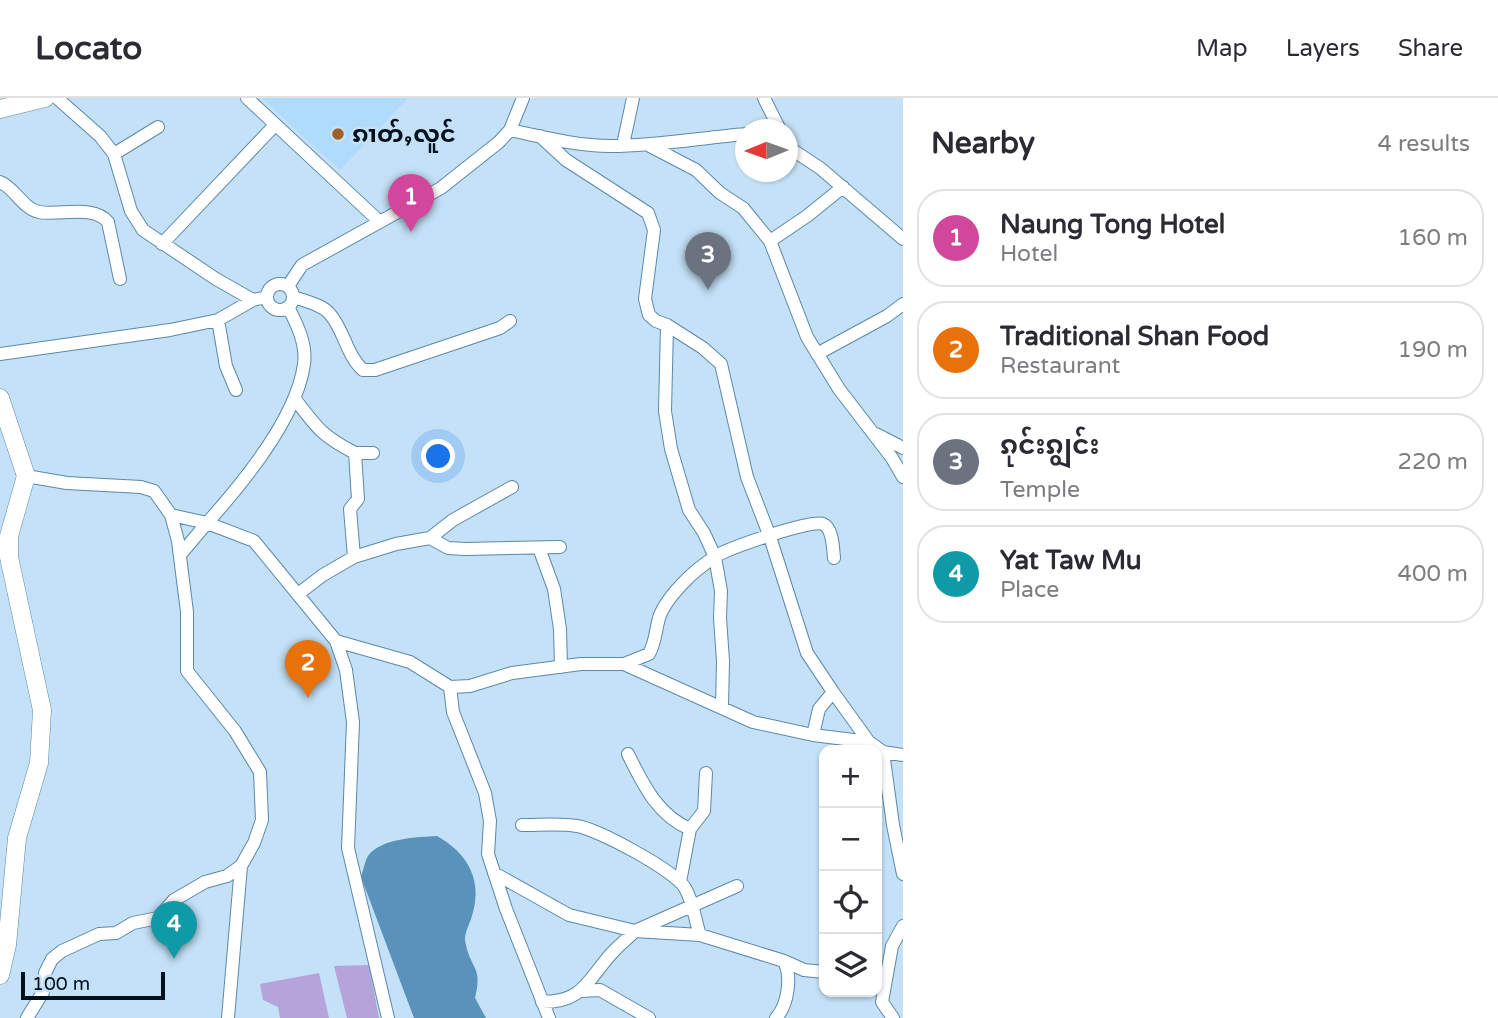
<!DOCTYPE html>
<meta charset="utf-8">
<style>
body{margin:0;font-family:"Varela Round","Noto Sans Myanmar",sans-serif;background:#f7f7f7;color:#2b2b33}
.controls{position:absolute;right:21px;bottom:21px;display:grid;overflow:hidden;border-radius:14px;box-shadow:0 2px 5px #0004}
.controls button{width:63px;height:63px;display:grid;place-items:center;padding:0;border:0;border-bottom:2px solid #e1e1e2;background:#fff;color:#2b2b33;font:35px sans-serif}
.compass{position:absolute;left:735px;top:21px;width:63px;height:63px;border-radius:50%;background:#fff;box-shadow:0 2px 5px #0004;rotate:269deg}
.scale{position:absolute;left:21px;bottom:18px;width:144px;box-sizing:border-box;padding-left:7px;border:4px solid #01101d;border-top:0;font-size:19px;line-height:24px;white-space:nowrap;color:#01101d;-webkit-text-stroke:5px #c4e1f7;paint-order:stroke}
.you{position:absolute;left:439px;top:359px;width:24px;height:24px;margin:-18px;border:5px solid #fff;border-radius:50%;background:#1a73e8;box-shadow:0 0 0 10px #1a73e833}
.badge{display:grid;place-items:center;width:46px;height:46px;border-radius:50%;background:#9f6126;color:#fff;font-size:23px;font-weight:700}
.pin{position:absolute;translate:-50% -58px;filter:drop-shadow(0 2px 4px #0008)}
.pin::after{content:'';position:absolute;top:37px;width:24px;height:21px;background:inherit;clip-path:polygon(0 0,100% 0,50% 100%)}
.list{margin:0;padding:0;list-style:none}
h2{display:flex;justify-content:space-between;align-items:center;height:91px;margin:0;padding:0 28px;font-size:30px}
h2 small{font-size:23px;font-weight:400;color:#7c7c81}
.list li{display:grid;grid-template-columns:46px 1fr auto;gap:21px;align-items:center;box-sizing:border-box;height:98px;margin:0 14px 14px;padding:0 14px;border:2px solid #e1e1e2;border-radius:28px}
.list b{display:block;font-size:26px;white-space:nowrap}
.list p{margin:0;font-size:23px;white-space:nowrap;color:#7c7c81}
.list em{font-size:23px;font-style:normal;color:#7c7c81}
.icon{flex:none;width:38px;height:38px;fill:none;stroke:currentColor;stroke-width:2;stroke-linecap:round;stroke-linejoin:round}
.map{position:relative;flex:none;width:903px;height:920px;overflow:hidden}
header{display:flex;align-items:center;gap:42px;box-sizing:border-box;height:98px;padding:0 35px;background:#fff;border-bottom:2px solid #e1e1e2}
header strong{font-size:33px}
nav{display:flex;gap:38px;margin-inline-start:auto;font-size:24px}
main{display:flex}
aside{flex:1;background:#fff}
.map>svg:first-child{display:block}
.built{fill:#afdbfc}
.green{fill:#b6a3d9}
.water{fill:#5992ba}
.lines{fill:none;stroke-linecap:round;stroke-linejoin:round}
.minor-casing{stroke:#5a89aa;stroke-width:14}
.highway-casing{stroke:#5a89aa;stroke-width:19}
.minor{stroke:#fff;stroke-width:12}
.highway{stroke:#fff;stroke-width:18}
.poi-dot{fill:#9f6126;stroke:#c4e1f7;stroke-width:2.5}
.labels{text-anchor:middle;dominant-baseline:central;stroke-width:5;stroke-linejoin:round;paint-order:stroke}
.poi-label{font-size:24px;font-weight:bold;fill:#01101d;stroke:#c4e1f7;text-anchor:start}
</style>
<header>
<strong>Locato</strong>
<nav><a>Map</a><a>Layers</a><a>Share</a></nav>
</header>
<main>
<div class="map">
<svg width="903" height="920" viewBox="0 0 903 920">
<rect width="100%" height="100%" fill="#c4e1f7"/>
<path class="built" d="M262 0H408L340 72Z"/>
<path class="green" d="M369 867 379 920H347L334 868Z
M319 875 329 920H280L278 909 263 902 260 886Z"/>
<path class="water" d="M437 738C469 756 484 784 471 821 468 830 463 837 466 847 471 871 483 869 475 900L486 920H414L361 779C363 773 365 763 368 758 381 740 418 739 437 738Z"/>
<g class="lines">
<g class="minor-casing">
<path id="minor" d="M57 0 100 38 114 56 131 113 143 132 216 181 253 202
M247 0 380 124
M764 0 780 32
M510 32C543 39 577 48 611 48 656 48 700 40 746 36
M540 38 566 62 648 115 654 132 645 201 649 217 656 223 667 227 703 250 721 266 747 379 770 439 807 555 833 594 819 611 813 637
M623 47 633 0
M648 47 696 72 720 95 743 110 770 143 807 239 839 291 892 360 903 379
M788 49 820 70 903 141
M114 56 158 29
M0 84C15 90 22 110 39 114 59 118 93 106 108 124L120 181
M770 143 807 118 843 89
M162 146 275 27
M267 199a13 13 0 1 1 26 0a13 13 0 1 1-26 0Z
M288 188 302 167 441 90 499 44 510 32 523 0
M294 199C304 203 321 206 329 215 344 231 346 257 363 272H375L500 230 510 223
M218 222 226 268 236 292
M667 227 665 313 671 351 689 412 704 435 715 459 721 493 720 520 723 563 722 608
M0 256 170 232 218 222 253 202 267 199
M817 256 887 218 903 206
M295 301C317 330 322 338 355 355
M876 336 903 350
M26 378 67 385 141 389 154 393 171 417 178 443 187 514V573L235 633 260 674 262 722 254 745 241 768 227 778 205 784 174 802 158 820 133 825 116 835 99 836 62 853 52 861 45 875 43 894 27 920
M171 417 207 425C243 385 297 320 304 266 307 247 297 226 288 209
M430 440 448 450 465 451 560 449
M539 450 554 491 560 531 561 569
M180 457 207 425 254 443 336 543 346 572 353 624 348 750 388 920
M354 459 350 411 358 401 355 355H373
M298 496 323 477 354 459 396 446 430 440 453 422 512 389
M336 543 410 564 450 589 470 588 512 575 581 566H624L753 624 813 637 869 644 883 654 893 727 903 776
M624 566 649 556C656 543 655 534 659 520 663 507 677 491 687 481 695 473 707 464 716 458 730 450 811 421 823 426 833 430 833 451 834 460
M450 589 453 614 485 695 490 723 488 756 506 811 549 920
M833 594 869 644
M883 654 903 657
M628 656C643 686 657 717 690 731
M522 727C540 727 560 725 577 728 597 731 676 773 685 790 693 803 695 822 700 837L784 863C792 879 788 907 776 920
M494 775 569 817 635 833 737 788
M680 784 690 731 704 713 706 675
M784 863 804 872 824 874
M581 893 600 892 649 920
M542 904C583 904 587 883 611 856 618 848 627 841 635 833L700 837
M228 920 241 768
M893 920 882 904 892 848 903 828"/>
</g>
<g class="highway-casing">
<path id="highway" d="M0 11 45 0
M0 300 26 378 9 438V459L42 612 39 665 17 740 7 847 0 877"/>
</g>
<use href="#minor" class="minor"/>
<use href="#highway" class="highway"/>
</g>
<circle class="poi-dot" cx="338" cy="36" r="7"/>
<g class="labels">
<g class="poi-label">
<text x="352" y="36">ၵၢတ်ႇလူင်</text>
</g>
</g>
</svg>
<div class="controls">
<button>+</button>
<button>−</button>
<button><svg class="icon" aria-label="locate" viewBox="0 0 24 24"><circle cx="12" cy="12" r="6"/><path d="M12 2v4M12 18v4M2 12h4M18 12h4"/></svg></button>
<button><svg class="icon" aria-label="layers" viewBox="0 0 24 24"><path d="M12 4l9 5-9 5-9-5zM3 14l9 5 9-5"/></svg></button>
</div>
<svg class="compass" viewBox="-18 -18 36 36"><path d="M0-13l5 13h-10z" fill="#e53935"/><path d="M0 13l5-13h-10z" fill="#7c7c81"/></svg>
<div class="scale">100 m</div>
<div class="you"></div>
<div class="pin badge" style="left:411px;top:134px;background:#d1479c">1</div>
<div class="pin badge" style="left:308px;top:600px;background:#e8710a">2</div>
<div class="pin badge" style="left:708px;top:192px;background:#6b7280">3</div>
<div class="pin badge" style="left:174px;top:861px;background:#0f9aa8">4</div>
</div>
<aside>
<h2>Nearby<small>4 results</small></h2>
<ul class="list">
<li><span class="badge" style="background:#d1479c">1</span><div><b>Naung Tong Hotel</b><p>Hotel</p></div><em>160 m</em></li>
<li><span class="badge" style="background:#e8710a">2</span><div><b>Traditional Shan Food</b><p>Restaurant</p></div><em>190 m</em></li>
<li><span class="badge" style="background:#6b7280">3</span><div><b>ၵုင်းၵျွင်း</b><p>Temple</p></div><em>220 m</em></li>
<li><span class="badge" style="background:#0f9aa8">4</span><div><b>Yat Taw Mu</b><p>Place</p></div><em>400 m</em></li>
</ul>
</aside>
</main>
